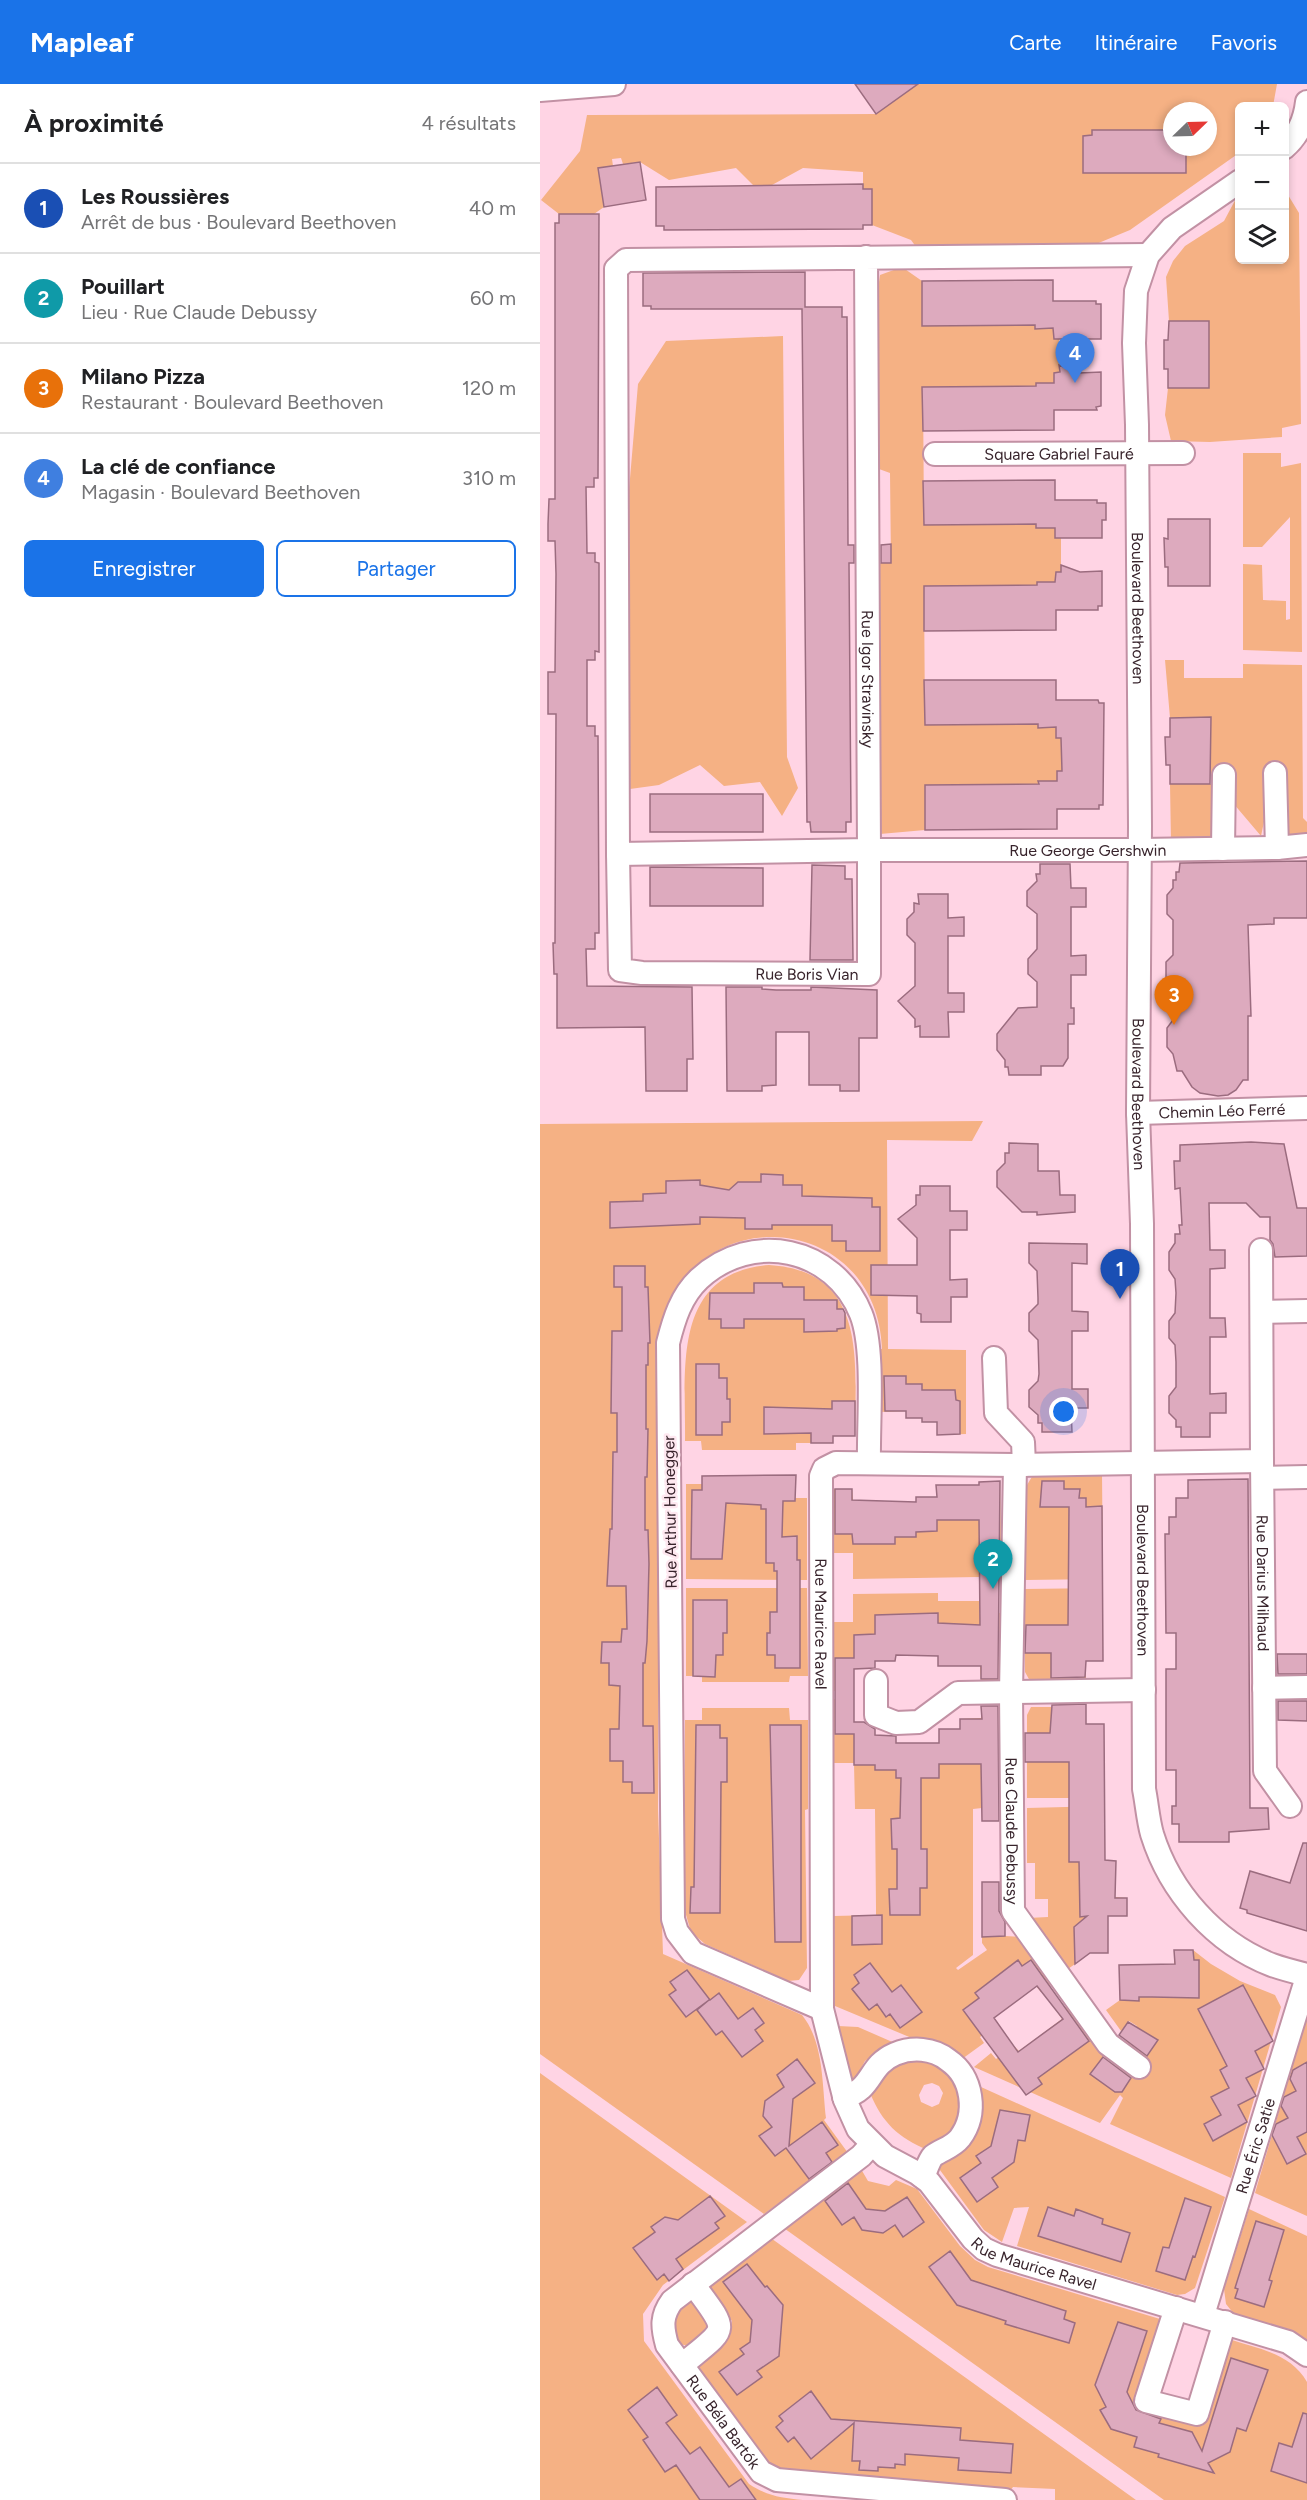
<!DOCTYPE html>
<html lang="fr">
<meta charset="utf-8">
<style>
body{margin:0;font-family:Figtree,sans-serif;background:#f6f6f6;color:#202124}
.controls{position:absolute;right:18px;top:18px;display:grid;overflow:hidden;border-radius:9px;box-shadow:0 3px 9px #0003}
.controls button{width:54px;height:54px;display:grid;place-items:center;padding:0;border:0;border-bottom:2px solid #e0e0e0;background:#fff;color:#202124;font:30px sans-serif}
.compass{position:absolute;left:623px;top:18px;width:54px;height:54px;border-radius:50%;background:#fff;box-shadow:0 3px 9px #0003;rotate:67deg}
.you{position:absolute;left:524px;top:1328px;width:21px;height:21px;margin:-15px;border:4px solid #fff;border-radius:50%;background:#1a73e8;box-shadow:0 0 0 9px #1a73e833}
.badge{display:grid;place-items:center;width:39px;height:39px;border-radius:50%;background:#1a73e8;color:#fff;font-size:20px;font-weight:700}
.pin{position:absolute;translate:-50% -50px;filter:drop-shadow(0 2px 3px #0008)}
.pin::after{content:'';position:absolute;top:32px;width:21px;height:18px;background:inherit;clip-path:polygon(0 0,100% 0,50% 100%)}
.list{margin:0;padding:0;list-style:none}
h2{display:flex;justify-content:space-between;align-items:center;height:78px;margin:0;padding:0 24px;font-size:26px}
h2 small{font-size:20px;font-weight:400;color:#757577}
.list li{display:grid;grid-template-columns:39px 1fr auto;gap:18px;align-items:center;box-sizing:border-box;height:90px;padding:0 24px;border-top:2px solid #e0e0e0}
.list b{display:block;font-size:22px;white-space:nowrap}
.list p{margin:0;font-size:20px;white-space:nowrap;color:#757577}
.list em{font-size:20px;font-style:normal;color:#757577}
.actions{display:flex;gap:12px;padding:18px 24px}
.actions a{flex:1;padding:14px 0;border:2px solid #1a73e8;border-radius:9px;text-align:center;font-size:21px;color:#1a73e8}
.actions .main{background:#1a73e8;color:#fff}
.icon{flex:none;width:33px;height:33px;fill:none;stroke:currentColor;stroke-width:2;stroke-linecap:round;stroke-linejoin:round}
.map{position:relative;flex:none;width:767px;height:2416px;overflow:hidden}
header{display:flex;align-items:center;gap:36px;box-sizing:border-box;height:84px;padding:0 30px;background:#1a73e8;color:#fff}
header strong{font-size:28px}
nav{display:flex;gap:33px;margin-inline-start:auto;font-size:21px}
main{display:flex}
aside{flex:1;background:#fff}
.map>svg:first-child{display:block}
.green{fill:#f5b184;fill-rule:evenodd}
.building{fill:#ddaabe;stroke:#9b6c7f;stroke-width:1.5;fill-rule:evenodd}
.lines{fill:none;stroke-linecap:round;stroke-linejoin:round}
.minor-casing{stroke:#c291a4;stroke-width:26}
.minor{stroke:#fff;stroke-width:22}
.labels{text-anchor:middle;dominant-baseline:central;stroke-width:5;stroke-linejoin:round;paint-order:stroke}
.street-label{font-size:16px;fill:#38242c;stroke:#fee8f0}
</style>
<header>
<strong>Mapleaf</strong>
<nav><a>Carte</a><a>Itinéraire</a><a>Favoris</a></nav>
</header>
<main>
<aside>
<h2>À proximité<small>4 résultats</small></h2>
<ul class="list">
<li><span class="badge" style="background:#1a4fb4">1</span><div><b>Les Roussières</b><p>Arrêt de bus · Boulevard Beethoven</p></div><em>40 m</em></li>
<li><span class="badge" style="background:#0f9aa8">2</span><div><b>Pouillart</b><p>Lieu · Rue Claude Debussy</p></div><em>60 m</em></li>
<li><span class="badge" style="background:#e8710a">3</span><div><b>Milano Pizza</b><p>Restaurant · Boulevard Beethoven</p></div><em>120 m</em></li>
<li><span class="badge" style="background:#3f7fe0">4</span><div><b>La clé de confiance</b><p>Magasin · Boulevard Beethoven</p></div><em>310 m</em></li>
</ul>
<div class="actions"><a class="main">Enregistrer</a><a>Partager</a></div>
</aside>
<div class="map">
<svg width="767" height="2416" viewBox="0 0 767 2416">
<rect width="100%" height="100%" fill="#ffd4e4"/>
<path class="green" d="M378 0H737L733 22H700L699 69 590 146 515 177 390 182 371 156 332 141V105H323V88L263 84 232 101 214 102 196 84 129 96 100 78 83 80 81 74 72 75 73 82 58 84 64 123 54 130H19L1 116 40 67 47 31 336 30ZM632 27H668V63H646V89H543V52L552 51V47L632 46Z
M745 106 759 129 761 340 742 344V353L670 358 631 357 625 331 628 304H669V237H629L626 193 633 177 645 162 684 137 699 109 700 176H744Z
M362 183 382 197 495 241 496 245 513 244 514 255H519L520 288 514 289V299H496V302L383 303 384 441 496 440 515 444V454H521V488H516L515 498H497V501L384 502 385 641 498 640V644L516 643V654H522V687H517V697H498L499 700 385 701V746L340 750 331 255 340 191ZM339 385 350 389 351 479H338Z
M243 252 247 673 258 704 242 732 220 698 184 702 160 681 119 701 90 705 87 430 98 300 126 257Z
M703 369H741V383L761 379 762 568 703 566V480L722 481 723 516 746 517V536L750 535V433L722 463H703Z
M625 576H644V594H703V580L762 581 763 734 767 738V761L754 773 729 714 721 752 693 719 672 753 662 760 631 758 630 700H671V634H630Z
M443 1037 432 1057 347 1056 348 1265 426 1266V1350L397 1351V1338H382V1334L366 1327 340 1328 339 1265H342C337 1126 148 1111 119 1251L118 1726 123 1870 262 1931C284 1958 282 2001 286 2034L284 2036 308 2069 224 2130 0 1970V1040Z
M229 1181C329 1187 315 1279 315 1352H293V1359H256V1366H162L161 1357H145C146 1286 131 1189 229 1181Z
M562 1390 563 1495 485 1496 484 1406 493 1391Z
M206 1391H256L255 1414H267V1496L146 1495V1400H162V1392H193L207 1403Z
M460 1397 461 1466H439V1493L313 1495V1469H291L290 1405H312L313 1416H335V1425L376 1418V1413H397L396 1401H439V1398Z
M146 1504H267L268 1592H250L249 1598H162V1592H146Z
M563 1504V1577H545L546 1596 490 1597 485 1588 484 1505Z
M398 1509V1517H440V1529H462V1596H441L440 1582H398V1567L377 1568V1572L356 1571 355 1577H335V1584L314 1585V1607H292V1538H313V1510Z
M292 1615H314V1638H335V1651H356V1659H399V1645H420V1635L441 1634V1623H462L463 1691H442V1724L433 1725V1871L416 1884 418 1886 447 1866 442 1859V1844L465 1843V1852L483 1853 516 1897 501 1908 496 1902 454 1934 458 1940 440 1953 444 1959 422 1975 295 1922 294 1832 336 1831V1824L335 1725H315L314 1679H293Z
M491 1623H546V1640H564V1714H487V1631Z
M162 1624H249L250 1636H268V1725L265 1726 267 1884 259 1896 248 1897 165 1860 151 1848 144 1824 145 1636H162Z
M565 1722V1777H576L575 1813 587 1814V1832H568V1869L543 1868 542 1875 528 1885 511 1864 506 1851H502L488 1834 508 1833V1815H495V1779H487V1724Z
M634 1866H653L671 1880 700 1897 735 1911 741 1923 691 2094 570 2040 583 2014 580 2011 560 2039 434 1983 451 1969 456 1975 474 1962 479 1967 522 1935 518 1929 533 1918 568 1965 563 1973 593 1993 606 1974 584 1960 597 1942 589 1937 581 1947 566 1926 580 1916 579 1881 634 1880Z
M767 1931V2132L715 2109Z
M298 1942 318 1943 357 1960 336 1969 325 1977 312 2001Z
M376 1975C399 1980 420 1993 422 2018 423 2028 416 2042 413 2051L388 2066C358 2054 342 2038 330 2009L348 1981ZM392 1999 399 2002 403 2009 399 2020 392 2023 381 2018 379 2011 384 2001Z
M0 1989 207 2138 123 2201 103 2230 104 2257 209 2400C227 2412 242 2414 263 2416H0Z
M441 2003 685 2113 655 2204 645 2210 637 2211 477 2162 489 2123 474 2124 462 2158 444 2146 397 2082C419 2076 439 2048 442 2026 444 2018 442 2010 441 2003Z
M321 2085 328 2097 349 2102 356 2096 377 2105 420 2162 435 2176 448 2183 620 2235 600 2297 630 2334 662 2342 689 2255C718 2265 751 2269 767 2298V2416H624L241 2142Z
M709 2125 767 2152V2259L694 2230 686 2220 684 2205Z
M228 2152 596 2416H515V2405L473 2403 470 2407 238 2387 225 2378 159 2287C160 2268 174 2262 189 2251L192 2237 171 2208 170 2201Z
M151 2216 157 2219 171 2242 149 2262 139 2260C132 2241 135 2228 151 2216Z"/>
<path class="building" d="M315 0H378L336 30Z
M552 46H632V63H646V89H543V52L552 51Z
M100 78 106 116 64 123 58 84Z
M323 100V105H332V141H323V145L124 146V142H116V103Z
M19 130H59L58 394H54V403H46L47 469H55V478L59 479V568L55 567V576H47V642H55V652H58L59 849H55V865H46L47 902 152 903 153 975H147V1007H106L105 943 17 944V890H14L13 859H15L16 630H8V588H15L16 490 15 457H8V440L9 415H15V139H19Z
M265 188V223H302V233H307L308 461H314V479H309L311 738H306V748H271L270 738H267L262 225H111V222H103V189Z
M513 196V217H556V220H561V255H514L513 244 495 245V241L382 242V197Z
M629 237H669V304H628V285H624V256H628Z
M519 281 539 289 561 288V322L556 323 557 326H514V346L383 347 382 303 496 302V299H514V289L520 288Z
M515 396V416H557V419H566V436H562V454H515V444H496V440L384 441 383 397Z
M628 435H670V502H628V483H625L624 454 628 455Z
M351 460V479H341V461Z
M521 481 540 488 562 487V522H558V526H516V546L384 547V502L497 501V498H515L516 488H521Z
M384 596H516V616H558L559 619H564L563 721H559V725H517V745L385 746V701L499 700 498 697H517V687H522L521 654H516V643L498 644V640L385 641Z
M671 633 670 700H630V681H626L625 653H630V634Z
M110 710H223V748H110Z
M767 777V834H734V840L708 841 711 932H708V996H703L696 1006 688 1011 678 1012 660 1009 652 1003 642 987H637L633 970 627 963V944L633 936V905L626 897V878L633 871V836L627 830V811L633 804V796H636V788H639L640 779Z
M500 780H530L531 804H546V823H531V872L546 871V891H531V924H534V940H528V974L523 982H501V991H469L468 983H465V976L457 966V950L478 924 497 923V898L488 890V875L497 865V830L487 822V807L497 797 496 790H500Z
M272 781 305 782V795H312L313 876H270Z
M110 783 223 784V822H110Z
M378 810H408V834L424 833V852H408V909H424V928H408L409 953H380V942L375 943V935L358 917 375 902V859L367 851V835L374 828V819L379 820Z
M186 903H222V905L236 906H271V903L337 906V954H319V1007H300V1001H269V948H236V1001L222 1002V1007H187Z
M711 1058 744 1060 757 1124H767V1172L735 1173 733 1160 730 1156V1133H720L706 1119H669L670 1166H685V1184L670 1185V1234H685L686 1253H670V1310L686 1309V1329H670V1353H641V1343H636V1336L629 1329V1312L636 1303V1278L635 1261 629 1254V1237L635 1229 636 1209 635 1195 629 1186V1168L635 1159V1150H640L639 1141H642L640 1104 635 1105 634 1077H640V1061Z
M469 1059 498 1060V1087H519L520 1111H535V1128L497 1131V1128H482L457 1103V1087L465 1079V1069H469Z
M221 1090 243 1091V1101H262V1112L332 1114V1123H340V1167H306V1157H292V1141H232V1145H205V1134L160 1133V1140L70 1144V1118L103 1117V1110L126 1109V1097L160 1096V1101L189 1106 198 1098H221Z
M380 1102H410V1127H427V1146H410V1196L427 1195V1213H411V1238H381V1230L377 1229V1212L331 1211V1181H377V1154L358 1135 376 1121V1111H380Z
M489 1159 547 1160V1180L532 1179V1227L548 1228V1247H532V1305H548V1324H531L532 1348H502V1339H498V1331L489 1323V1306L498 1297 499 1290 498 1256 489 1247V1229L498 1220V1214L497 1187 489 1179Z
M74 1182H105V1203H108L110 1259H108V1281H106V1345H108L107 1393H105V1446H108L109 1480 107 1557 105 1579H103V1642H113L114 1709H92V1698H83V1677H70V1645H79L80 1602 69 1601V1579H61L62 1558H81L82 1545H87L86 1502H67L70 1445H72L73 1368H77V1329H71L72 1247H82V1203H74Z
M214 1199H242L243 1203H264V1216H297V1225H303L305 1229V1244L297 1245V1247L264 1248V1235H204V1244H181V1235H169L170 1209H214Z
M156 1280H179V1294H187V1315H190V1338H182V1351H156Z
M344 1292H366V1300H382V1306H415L416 1316 420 1317V1350L397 1351V1338H382V1334H366V1327H345Z
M292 1317H315V1352H293V1359H271V1349L224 1350V1323L292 1325Z
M256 1391 255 1417H243L242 1453 257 1452V1476H260V1584H235V1571H227V1549H230V1528H237V1487H234V1479H226V1425H221V1421L186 1419 182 1475H151L152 1406H162V1392Z
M708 1395 710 1724H728L729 1745 689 1748V1758H639V1740H632V1722H636V1686H626V1585H636V1549H626L625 1450H629V1433H636V1414H648V1396Z
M460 1397 458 1595H441V1582H398V1572L356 1571 355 1577H335V1584L314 1585V1638H324L335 1645V1651L356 1652V1659H399V1645H420V1635H442L441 1622H458L459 1737H442L441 1680H399V1694H381V1765H387V1804H380V1831H350L349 1805H357V1765H352L351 1735 360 1734 361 1694H356V1686H335V1681H314V1650H295V1574H314V1551L335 1550V1531L398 1529V1539L440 1541 439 1436H397V1447L376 1448V1453H355V1460H313L312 1450H295V1405H312V1416L376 1418V1413H397L396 1401H439V1398Z
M502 1397H524V1405H540L539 1414H546V1423L562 1422 563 1577H546L545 1593 511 1594V1569H485L486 1541H528L529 1423H500Z
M153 1516H187V1549H183V1571H176L175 1593 153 1592Z
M737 1570H767V1590H738Z
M738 1617H767V1637L738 1636Z
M546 1620V1640H564L565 1776 576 1777 575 1814H587V1832H568V1869H550L535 1880 534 1843 547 1832 540 1833 539 1778H529V1678H485V1649H510L512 1621Z
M156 1641H180V1654H187V1698H181L180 1829H150L151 1803H154Z
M230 1641H261V1858H235Z
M763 1759H767V1847L707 1829V1826L700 1824 710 1787 750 1799Z
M442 1798H459V1827L465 1838V1852L442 1853Z
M342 1831V1860L312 1861V1832Z
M634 1866H653L654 1876H659V1914L612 1913H599V1917L580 1916 579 1881 635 1880Z
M478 1876 482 1882 491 1876 549 1957 498 1994 502 2000 486 2011 423 1926 439 1914 435 1909ZM497 1902 523 1935 478 1968 454 1934Z
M330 1879 352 1908 361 1901 382 1928 360 1944 350 1930 346 1933 337 1920 329 1926 312 1905 319 1899 314 1891Z
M147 1886 170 1916 179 1909 198 1935 213 1924 224 1939 215 1946 223 1957 202 1973 182 1947 176 1951 157 1926 169 1916 146 1933 129 1911 136 1906 130 1898Z
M703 1901 733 1957 715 1967 724 1985 706 1994 716 2012 698 2021 707 2038 673 2057 664 2040 681 2031 671 2013 689 2004 680 1986 687 1982 658 1925Z
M588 1938 618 1956 607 1972 579 1951Z
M563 1973 591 1994 582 2008H575L550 1990Z
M257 1975 275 1999 253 2015 249 2062 282 2038 298 2061 286 2069 292 2078 269 2095 246 2064 235 2072 219 2052 232 2043 223 2032 225 2017 244 2003 237 1991Z
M767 1978V2048L757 2053 766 2070 747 2080 732 2051 736 2040 748 2034 741 2022 744 2013 756 2007 750 1995 753 1986Z
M460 2026 490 2031 485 2057 478 2056 474 2078 452 2094 458 2103 437 2118 420 2094 441 2079 436 2072 451 2062Z
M308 2099 326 2125 345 2127 367 2113 384 2138 363 2153 355 2141 343 2149 322 2146 314 2133 302 2141 285 2117Z
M170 2112 185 2132 175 2139 179 2144 136 2175 143 2185 129 2197 124 2190 117 2196 93 2164 115 2148 111 2143 125 2133 138 2136Z
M645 2114 671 2123 655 2173 653 2172 645 2196 616 2187 623 2163 629 2164Z
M508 2123 534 2132 536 2125 563 2135 562 2140 590 2149 581 2178 498 2152Z
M716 2137 744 2146 729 2196 732 2197 724 2223 695 2214 698 2205 695 2204Z
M410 2167 431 2196 526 2227 524 2235 535 2239 529 2259 465 2240 466 2237 417 2221 389 2183Z
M207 2180 225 2203 227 2202 243 2221 239 2272 217 2287 222 2293 197 2311 179 2288 204 2270 200 2265 210 2258 212 2236 183 2198Z
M578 2238 607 2247 587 2308 596 2326 621 2335 619 2339 652 2348 662 2367 691 2274 728 2286 706 2347 697 2344 690 2368 668 2379 674 2389 618 2373 619 2370 594 2363 597 2353 571 2345 560 2326 566 2323 555 2301Z
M117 2303 137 2331 126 2339 150 2370 160 2363 189 2403 201 2395 216 2416H160L136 2381 125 2388 103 2356 108 2353 88 2326Z
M271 2307 291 2335 421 2344 420 2356 473 2360 471 2389 418 2386 419 2374 365 2370V2381L355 2380V2384L338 2383V2387L319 2386 320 2377H312L314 2339 271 2375 254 2353 248 2358 236 2343 243 2337 239 2332Z
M763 2329 767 2330V2399L731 2387 739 2359 752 2363Z"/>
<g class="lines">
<g class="minor-casing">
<g id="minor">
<path d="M0 6 74 0"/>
<path d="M744 64C758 52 765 36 767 18"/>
<path id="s1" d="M700 97 632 144 608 171 596 207 594 259 597 341 600 742 598 1029 602 1140 604 1705C607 1720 608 1736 612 1750 630 1808 675 1859 732 1881 743 1885 755 1888 767 1891"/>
<path id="s2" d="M326 173 329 766 78 770 76 185 86 176 608 171"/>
<path id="s3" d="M395 370 643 369"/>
<path d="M735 689 737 764"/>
<path d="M683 765 684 691"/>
<path id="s4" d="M78 770 80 886 102 889 329 890V766H600L737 764 767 761"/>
<path id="s5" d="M598 1029 767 1024"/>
<path id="s6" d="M721 1166 722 1377 475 1381 296 1379 284 1385 281 1392 282 1925 305 2016 318 2045 345 2072 377 2089 389 2098 433 2155 444 2165 457 2171 748 2258 767 2271"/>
<path d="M722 1228 767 1227"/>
<path d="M454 1274 456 1329 483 1358 484 1381"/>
<path id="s7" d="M722 1377 725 1687 750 1722"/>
<path id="s8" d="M475 1381 471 1609 473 1827 568 1960 599 1983"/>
<path d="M723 1394 767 1393"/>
<path d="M336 1597V1631L356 1639 379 1638 418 1609 604 1606"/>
<path d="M724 1604 767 1603"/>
<path d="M282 1925 153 1869 137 1848 133 1835 128 1259C134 1235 141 1212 159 1195 212 1146 294 1163 321 1230 335 1265 328 1339 329 1379"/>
<path d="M304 2013C334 2005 327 1982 355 1970 372 1963 393 1964 408 1976 433 1993 438 2030 420 2054 412 2064 402 2065 393 2072 389 2076 386 2087 383 2093"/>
<path id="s9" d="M332 2060 321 2072 132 2217C121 2232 122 2243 127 2261L221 2388 237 2396 465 2416"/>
<path d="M636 2224 606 2317 657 2330 685 2238"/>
<path id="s10" d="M663 2231 767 1893"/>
<path d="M142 2281C189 2242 190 2250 153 2200"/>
</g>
</g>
<use href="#minor" class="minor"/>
</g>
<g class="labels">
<g class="street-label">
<text stroke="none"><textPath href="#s3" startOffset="124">Square Gabriel Fauré</textPath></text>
<text stroke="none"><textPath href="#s1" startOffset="474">Boulevard Beethoven</textPath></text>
<text stroke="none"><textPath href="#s2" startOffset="422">Rue Igor Stravinsky</textPath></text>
<text stroke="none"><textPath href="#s4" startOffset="708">Rue George Gershwin</textPath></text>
<text stroke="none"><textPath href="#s4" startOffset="303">Rue Boris Vian</textPath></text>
<text stroke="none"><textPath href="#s1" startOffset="960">Boulevard Beethoven</textPath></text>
<text stroke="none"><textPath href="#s5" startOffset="84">Chemin Léo Ferré</textPath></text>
<text transform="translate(130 1428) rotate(-91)">Rue Arthur Honegger</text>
<text stroke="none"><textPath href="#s1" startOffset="1446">Boulevard Beethoven</textPath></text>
<text stroke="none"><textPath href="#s7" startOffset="122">Rue Darius Milhaud</textPath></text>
<text stroke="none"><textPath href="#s6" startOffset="806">Rue Maurice Ravel</textPath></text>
<text stroke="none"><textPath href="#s8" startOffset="366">Rue Claude Debussy</textPath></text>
<text stroke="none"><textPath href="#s10" startOffset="177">Rue Éric Satie</textPath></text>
<text stroke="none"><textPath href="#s6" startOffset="1545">Rue Maurice Ravel</textPath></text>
<text stroke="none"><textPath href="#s9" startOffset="396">Rue Béla Bartók</textPath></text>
</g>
</g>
</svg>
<div class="controls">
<button>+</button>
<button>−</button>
<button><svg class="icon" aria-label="layers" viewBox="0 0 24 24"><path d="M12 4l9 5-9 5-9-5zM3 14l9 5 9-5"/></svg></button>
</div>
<svg class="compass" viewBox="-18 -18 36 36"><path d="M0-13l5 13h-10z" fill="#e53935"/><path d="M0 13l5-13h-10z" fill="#757577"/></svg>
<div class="you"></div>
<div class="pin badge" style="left:580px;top:1215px;background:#1a4fb4">1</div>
<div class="pin badge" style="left:453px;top:1505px;background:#0f9aa8">2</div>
<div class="pin badge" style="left:634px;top:941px;background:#e8710a">3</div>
<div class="pin badge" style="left:535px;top:299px;background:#3f7fe0">4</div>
</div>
</main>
